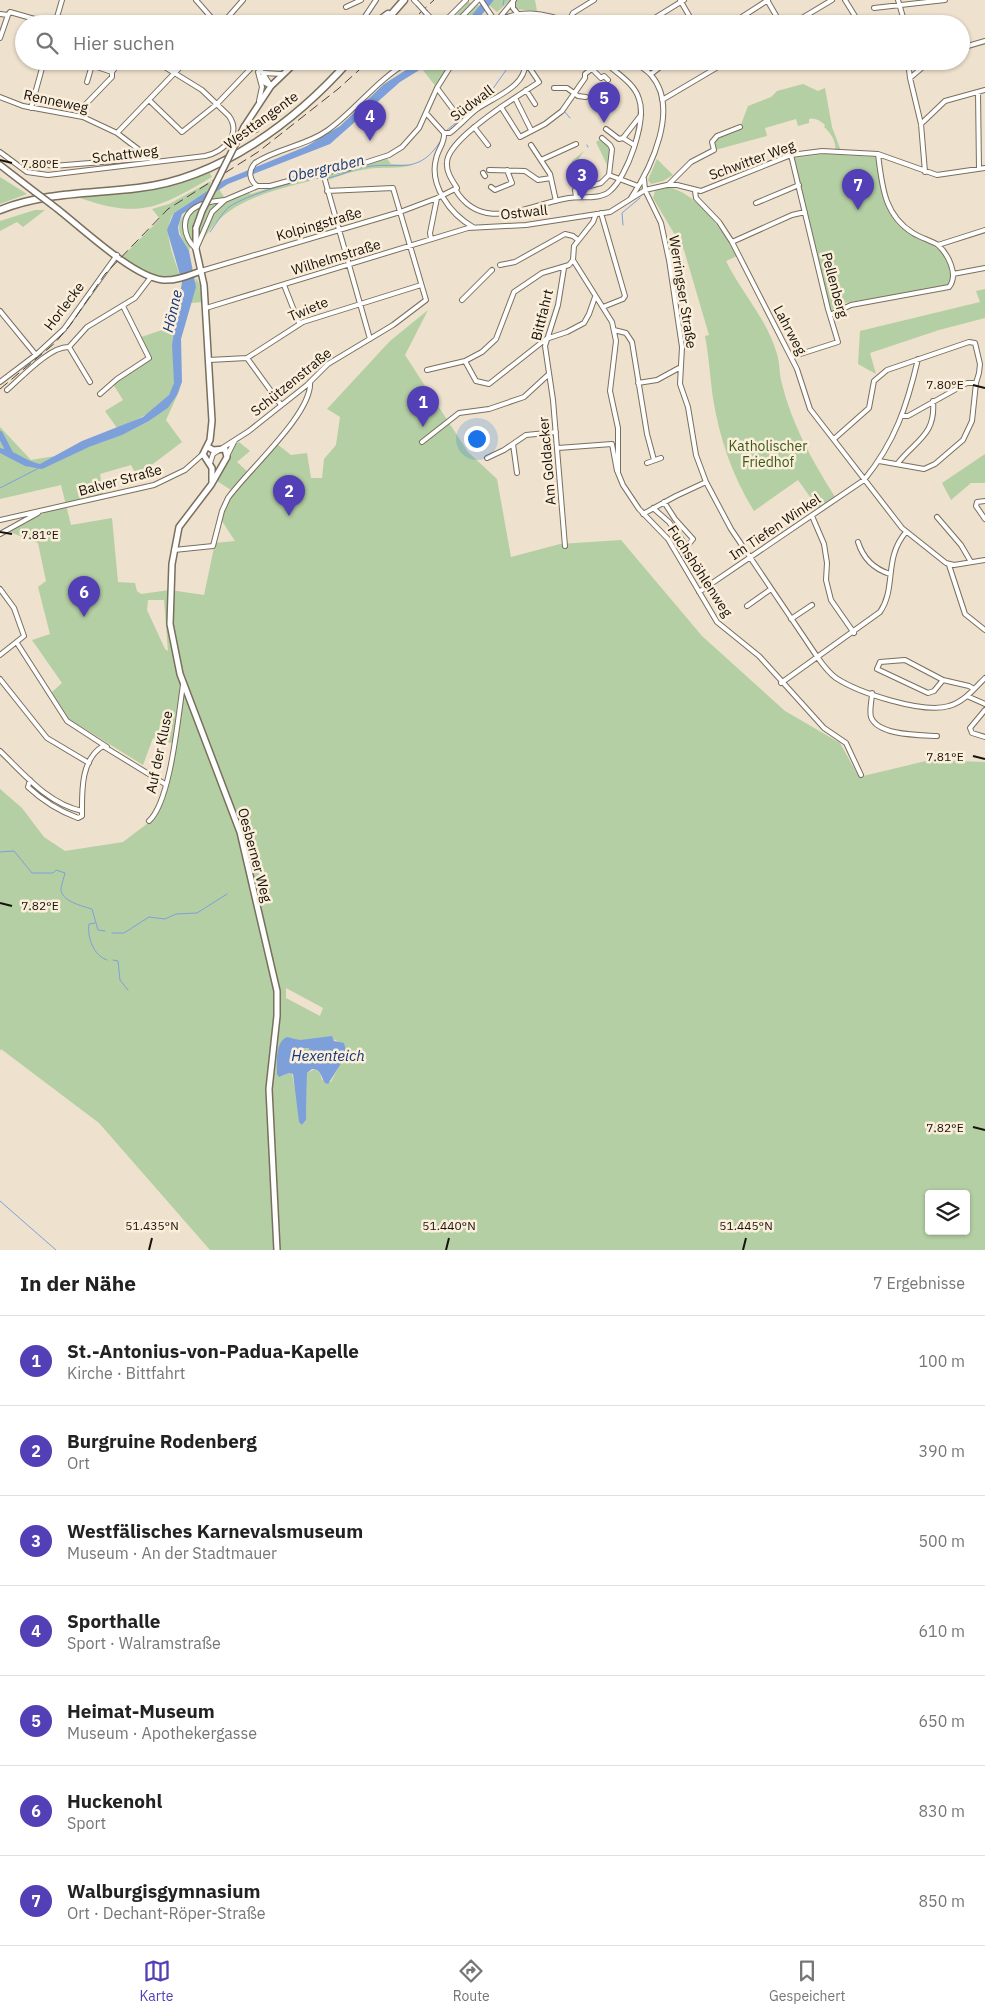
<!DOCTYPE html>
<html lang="de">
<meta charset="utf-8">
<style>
body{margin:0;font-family:"IBM Plex Sans",sans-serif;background:#f2f2f2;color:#222}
.controls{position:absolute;right:15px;bottom:15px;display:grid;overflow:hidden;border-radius:5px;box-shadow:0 1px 4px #0004}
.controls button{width:45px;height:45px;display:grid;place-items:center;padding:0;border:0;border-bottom:1px solid #e0e0e0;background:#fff;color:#222;font:25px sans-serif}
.you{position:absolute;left:476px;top:438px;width:18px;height:18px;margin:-12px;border:4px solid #fff;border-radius:50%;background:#1a73e8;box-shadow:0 0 0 8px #1a73e833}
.badge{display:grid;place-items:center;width:32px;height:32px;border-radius:50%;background:#533fb6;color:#fff;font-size:16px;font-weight:700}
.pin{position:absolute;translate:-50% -41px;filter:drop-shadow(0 1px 2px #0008)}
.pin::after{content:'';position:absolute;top:26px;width:18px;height:15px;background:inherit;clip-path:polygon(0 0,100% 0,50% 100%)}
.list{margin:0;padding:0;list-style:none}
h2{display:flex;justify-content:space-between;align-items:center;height:65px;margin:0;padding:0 20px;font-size:21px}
h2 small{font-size:16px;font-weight:400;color:#767676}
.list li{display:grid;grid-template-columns:32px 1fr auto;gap:15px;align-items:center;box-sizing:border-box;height:90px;padding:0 20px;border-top:1px solid #e0e0e0}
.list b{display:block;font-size:19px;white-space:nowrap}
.list p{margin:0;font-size:16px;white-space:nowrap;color:#767676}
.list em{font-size:16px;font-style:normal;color:#767676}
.icon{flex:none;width:28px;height:28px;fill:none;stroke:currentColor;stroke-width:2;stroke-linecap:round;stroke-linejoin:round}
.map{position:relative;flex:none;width:985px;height:1250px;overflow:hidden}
.search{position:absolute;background:#fff;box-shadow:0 1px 4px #0004;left:15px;right:15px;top:15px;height:55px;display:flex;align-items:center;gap:12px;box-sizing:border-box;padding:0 18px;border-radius:28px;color:#767676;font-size:19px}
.sheet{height:695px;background:#fff}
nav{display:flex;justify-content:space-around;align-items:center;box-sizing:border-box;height:70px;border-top:1px solid #e0e0e0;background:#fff;font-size:14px;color:#767676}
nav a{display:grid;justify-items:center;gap:2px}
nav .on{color:#533fb6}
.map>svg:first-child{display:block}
.green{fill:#b4cfa3;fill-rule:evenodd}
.water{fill:#7ea0da;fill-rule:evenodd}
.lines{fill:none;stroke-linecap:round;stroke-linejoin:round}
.stream{stroke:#7ea0da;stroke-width:1}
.river{stroke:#7ea0da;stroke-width:6}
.minor-casing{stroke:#7a6f5d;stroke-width:6}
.tertiary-casing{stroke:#7a6f5d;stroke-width:8}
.primary-casing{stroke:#7a6f5d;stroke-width:9}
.minor{stroke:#fff;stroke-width:4}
.tertiary{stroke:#fff;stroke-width:5}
.primary{stroke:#fff;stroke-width:6}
.rail{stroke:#4c453b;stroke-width:1;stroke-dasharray:10 5;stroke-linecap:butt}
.minor-bridge-casing{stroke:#7a6f5d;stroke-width:6;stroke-linecap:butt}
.tertiary-bridge-casing{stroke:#7a6f5d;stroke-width:8;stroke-linecap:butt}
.minor-bridge{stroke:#fff;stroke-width:4}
.tertiary-bridge{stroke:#fff;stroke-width:5}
.ticks{fill:none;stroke:#17120b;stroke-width:2}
.labels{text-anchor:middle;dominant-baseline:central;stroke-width:5;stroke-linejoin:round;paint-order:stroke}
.street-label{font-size:14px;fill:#17120b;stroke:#fbeeda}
.park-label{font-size:14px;fill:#385b1b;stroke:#fbeeda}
.water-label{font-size:15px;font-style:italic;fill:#12377c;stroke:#fbeeda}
.ticks-label{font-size:12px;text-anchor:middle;fill:#17120b;stroke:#fbeeda;stroke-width:5;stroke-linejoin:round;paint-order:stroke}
</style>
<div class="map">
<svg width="985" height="1250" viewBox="0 0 985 1250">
<rect width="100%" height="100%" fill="#eee1cd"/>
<path class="green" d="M494 0H511L497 12 489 5Z
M517 0H535L537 11 515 9V4Z
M468 2 480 6 465 24H448Z
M434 61H454L437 88 422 69Z
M803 84 818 91 825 88 832 127 841 151H835C837 142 830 132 824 127L825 125C821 121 814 117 809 119V123L798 126 796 119 765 128 767 136 715 150 713 140 740 127 748 106 771 97 777 91Z
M601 139 610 148 608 167 596 142Z
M584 151 577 161 580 183 587 180 588 183 574 187 571 179 572 161Z
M825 154 876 157C879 178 881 202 894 220 914 248 949 234 951 282L946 287 844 303 831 311 794 158Z
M385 156 391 164 412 165C399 169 390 167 377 168 360 169 339 175 324 182L323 173Z
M657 159 673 175 663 181 651 184 648 180Z
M209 171 212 177C159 208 140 219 80 198L99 194 159 188Z
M309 175 310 181C266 192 218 203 199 249 199 231 202 200 219 189L226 200 247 192 251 194Z
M0 177 27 194 0 204Z
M211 181 209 190 174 213C161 231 174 257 180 276 156 280 141 270 121 258L160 219 152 209 169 204Z
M667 187C697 192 723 231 737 256L726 261C741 292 767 319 777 354 780 364 779 374 782 384 792 425 813 462 835 497L818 508 798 480 754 511C733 478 719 437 713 398 710 377 709 357 705 336L709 335 684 250 653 198 655 191Z
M205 198 196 217 189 251C170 222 180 215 205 198Z
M35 210H45L23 227 17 222 0 231V221Z
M196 278 200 285 202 302 191 303Z
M985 289V318L939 330 870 353 876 374 858 364 860 331 980 302 976 291Z
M428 310 405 355 468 452 497 479 511 557 560 544 621 540 702 636 785 711 840 743 859 777 930 760 985 762V1250H210L99 1123 1 1049 0 1051V789L22 808 44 837 65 851 123 842 152 820 161 803 163 804 175 744 153 738 143 765 69 719 52 692 62 683 32 640 50 634 38 587 46 581 38 543 10 532 44 513 66 505 61 485 0 499V427L31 460 73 453 121 435 149 421 168 408 181 387 166 420 182 442 137 476 131 465 100 474 104 497 66 505 71 525 112 518 118 582 135 583 137 591 141 594 170 590 204 595 215 543 235 541 222 521 226 505 234 492 217 481 229 460 234 444 239 442 250 451 237 462 250 474 277 444 291 455 307 453 311 478H322L324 459 336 445 340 417 327 409 390 341ZM148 600H164L168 651 165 649 147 610ZM286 988 323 1008 320 1016 286 998ZM293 1038C311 1047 332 1026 346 1051L331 1082 322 1080 320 1073 315 1069 307 1073 306 1120 302 1125 292 1074 289 1073 282 1076ZM929 1194H966V1231H929Z
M171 327H176C172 345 175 360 175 377 174 406 138 419 117 428L105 411 123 400 113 384 152 359 141 337Z
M985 454V483H971L951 500 942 483Z
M303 1048H310L312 1057 308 1061 302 1058 300 1052Z"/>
<path class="water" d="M484 0H494L474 24H465Z
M420 61H434L400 82 330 144 228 184 182 214 178 227 179 234 189 251 196 287 181 339 182 382 177 395 168 408 149 421 122 435 89 447 42 469 25 466 0 453V448C15 450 25 461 40 464L82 441 143 417 169 395 174 383 172 345 182 282 167 230 174 213 224 180 307 146 327 134 340 126 384 84Z
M332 1036 334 1041 344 1043 346 1051 345 1057 328 1084 325 1083C321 1077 321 1069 312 1069L307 1073 306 1120 302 1125 299 1122 293 1074 289 1073 279 1077 277 1074C277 1062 275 1042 287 1037L300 1040ZM303 1048H309L312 1057 308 1061 302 1058 300 1053Z"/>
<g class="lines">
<path class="stream" d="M503 5 504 0
M564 111 570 118
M446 131 487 97 509 66
M587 145 588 147
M326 178C338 177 348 171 360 168 397 159 418 180 443 137
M623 225 622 213 640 198
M210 232C216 224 222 213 229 207 246 195 301 178 322 178
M0 488 39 468
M0 852 14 851 32 873H53L56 870 65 873C64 878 62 883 61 888 60 901 82 906 92 909L98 930 105 931
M95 923 89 924C87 938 94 956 107 960
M112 933H124L149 917 165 919 176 914 197 913 227 894
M113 960 118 961 120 980 128 990
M0 1201 56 1250"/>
<path class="river" d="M0 434 11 455"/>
<g class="minor-casing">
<path id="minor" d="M196 0 217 24
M414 0 418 4
M481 0 497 24
M680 0 694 24
M767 0 781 24
M845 0 855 16 849 24
M898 0 905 24
M513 1V8L518 14
M346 7 361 0
M874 8 945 0
M426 13 433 20 444 22 466 0
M0 14 8 15 10 12 52 24
M496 22 514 0
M568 23 573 13 594 0
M55 24 62 0
M222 24 243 0
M360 24 376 0
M455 24 478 0
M494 24C516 8 546 12 570 24
M645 24 684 0
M731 24 768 0
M792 24 832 0
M0 38 8 15
M961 48 985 41
M79 61 112 72
M252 61 262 72 271 86
M525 61 539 82 501 107 520 137 545 124 562 111 585 78V74L602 61
M908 61 910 78 921 124 925 172
M592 69 601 78 604 76 608 80
M258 72 262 87 259 101
M264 73 282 74
M651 74 668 61
M261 77 265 83 271 86
M910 78 930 61
M87 82 92 65
M437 88 458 116
M554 88H567L578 96 586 97
M526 90 535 104
M978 92 979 169
M0 97 23 106 83 117 117 133 155 162
M515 98 531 130
M662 100 728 61
M150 101 182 132 217 104 255 64
M85 105 112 77V72L120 61
M31 108 44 61
M426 113 444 133C445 143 438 149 436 159 429 185 450 214 473 227
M921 124 945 101 985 90
M474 127 488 145
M606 129 619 139 623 138 634 145
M117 133 186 61
M444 133H450C460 125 468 116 477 109 494 97 528 86 525 61
M240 134 256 130 258 124 254 123 251 131
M623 138 641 115
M531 145 550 174 556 201
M0 152 27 172 48 175 205 156C223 152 242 135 229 116L202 90 155 61
M878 154C882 186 884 215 913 233 921 238 930 240 938 245L985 230
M541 160 576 144
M37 162 53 166 152 158
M489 170 525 171 538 180 551 178
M323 173 370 339
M483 173 485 176
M609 175 638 186
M644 179 645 190 661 223 669 260 682 347 680 384 688 407 696 455 706 482 731 529 818 658C823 665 829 673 836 678 859 693 923 714 949 706 964 702 975 688 985 678
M668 185 691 162 714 150 712 142 717 136 740 127
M257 186C249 180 248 171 255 163 277 148 306 146 328 130 357 109 377 79 410 61
M491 187 495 190 512 183 507 170
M457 188C452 180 446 172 447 162 448 144 487 117 501 107
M695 191 696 198 719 222 732 242 797 369 810 409 902 528 946 563 954 565 985 560
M576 197 575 190 601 183 609 175 612 149 610 145 602 138
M631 198C651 168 680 108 651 75 646 69 638 65 632 61
M225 200C216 201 207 201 198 206 179 215 183 237 196 249L212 212 225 200 258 186H270L314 174 346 169 389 155 402 147 419 128 437 88 454 61
M756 203 799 185
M601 213 625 296 623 299 603 307
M431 239 430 233 437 198
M732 242 792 215 805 212
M573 260 612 322 616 341 610 391 618 428V473L623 485 639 509 668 539 717 622 759 656 824 728 846 743 861 775
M500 265 515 262 565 234 573 236 578 240
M564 268 558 305 545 346 553 400 565 546
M201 271 400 212 437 198 455 189C482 235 529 204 569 198 581 196 601 200 610 191 627 177 647 121 639 99 635 85 621 76 609 66L607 61
M953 274 985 268
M284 285 299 323
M462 300 492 270
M206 308 468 228 526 225 610 212 645 190 667 185H677L701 191 791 155 822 151 878 154 937 175 985 168
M0 311 36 355
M830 315 851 305 949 287C959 275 948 254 938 245
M614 330 626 333 632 342 647 434 654 460
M69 347 87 327 135 298 151 277
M69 347 90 382
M791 357 838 342 828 309 791 155
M247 358 281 405
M209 360 247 358 303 322 421 285
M465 361 476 381 489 384 546 339 567 332 584 323 589 314 595 297
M427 370 465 361 482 352 496 339 514 292 542 273 569 265 573 260 574 246 593 222 596 214
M0 382 37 354 64 329 117 255
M638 383 657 380 679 368
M7 390C22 377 50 346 69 347
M100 394 117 379 149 358 123 306
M902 416H908L967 383H976
M834 439 869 408 874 381 887 370 969 342 975 343 980 364 979 373 976 383 972 421 963 440 935 464 924 469 879 461
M422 442 459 413 489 409 524 397 549 374
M513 444 517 473
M558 448 612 444 617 471
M227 456 235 440
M487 458 504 450 526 435 556 432
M210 463 213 454 249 431 307 385 328 364 393 325 426 300 393 188 327 191
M647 463 661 458
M898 463C916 440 936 435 933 401
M985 501 977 502 976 506 985 519
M653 508 669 522 685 544H689L693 539 675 519 664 502
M643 514 676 496 706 482
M812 516 824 544 827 563 826 580 831 600 854 633
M937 517 961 545 971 562
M0 520 154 485 185 470 203 454
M0 534 38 513
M858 542C863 558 874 569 890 574
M174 550 213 546 222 511 228 498C247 471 313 413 310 382
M949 565 965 614 985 630
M0 589 14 608 24 636 0 655
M699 592 864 480C895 442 907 406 918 359
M747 606 771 589
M791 619 812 605
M17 643 67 721 107 747
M0 679 47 738 89 763
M943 680 934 691 928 693 877 669 880 662 905 660 943 680 969 686 974 689
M781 683 880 612C897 587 883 559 906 532
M872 693C872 700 869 710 871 717 878 736 921 735 937 736
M967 696 985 704
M985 710 970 728 972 733 985 737
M0 751C24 774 48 804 82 811
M30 780 28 787C43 801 59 811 78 818L82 816C82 793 80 760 103 746L165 784
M149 821C171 801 178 716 183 685"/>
</g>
<g class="tertiary-casing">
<path id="tertiary" d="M244 127 271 86 297 61
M0 165 35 192
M51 204C78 224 132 277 163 280 176 281 190 275 201 271
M196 228V249L204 285 212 421 210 440 203 454 212 468V482
M208 447 213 450 225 449 227 457 211 485 179 527 172 564 170 624 180 674 240 832 277 991V1016L269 1089 277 1250"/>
</g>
<g class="primary-casing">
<path id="primary" d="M375 24 388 14
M383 24 404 0
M0 210C45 192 91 194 138 188 219 179 296 121 349 61"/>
</g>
<use href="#minor" class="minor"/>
<use href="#tertiary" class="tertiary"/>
<use href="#primary" class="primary"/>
<path class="rail" d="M408 24 434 0
M0 389 55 343 71 324 105 274 168 209 258 152 338 89 369 61"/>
<g class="minor-bridge-casing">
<path id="minor-bridge" d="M418 4 426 13"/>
</g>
<g class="tertiary-bridge-casing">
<path id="tertiary-bridge" d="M35 192 51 204
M196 228 202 211 244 127"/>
</g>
<use href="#minor-bridge" class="minor-bridge"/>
<use href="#tertiary-bridge" class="tertiary-bridge"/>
</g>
<path class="ticks" d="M0 160 12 163M973 385 985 388M0 532 12 534M973 756 985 759M0 903 12 906M973 1127 985 1130M149 1250 152 1238M446 1250 449 1238M743 1250 746 1238"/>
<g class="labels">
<g class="street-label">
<text transform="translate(56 101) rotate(12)">Renneweg</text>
<text transform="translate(472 103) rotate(-37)">Südwall</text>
<text transform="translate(261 120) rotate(-36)">Westtangente</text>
<text transform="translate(125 154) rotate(-7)">Schattweg</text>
<text transform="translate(752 160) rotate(-20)">Schwitter Weg</text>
<text transform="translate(524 212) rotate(-6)">Ostwall</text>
<text transform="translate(319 224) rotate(-16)">Kolpingstraße</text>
<text transform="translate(336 257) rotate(-17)">Wilhelmstraße</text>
<text transform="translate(835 285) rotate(75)">Pellenberg</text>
<text transform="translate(683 292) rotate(81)">Werringser Straße</text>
<text transform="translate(64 306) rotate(-53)">Horlecke</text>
<text transform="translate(308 309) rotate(-23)">Twiete</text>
<text transform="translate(542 315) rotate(-76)">Bittfahrt</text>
<text transform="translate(790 330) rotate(62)">Lahrweg</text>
<text transform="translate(291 382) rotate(-39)">Schützenstraße</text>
<text transform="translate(547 461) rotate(-95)">Am Goldacker</text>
<text transform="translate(120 480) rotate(-15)">Balver Straße</text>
<text transform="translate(775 527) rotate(-34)">Im Tiefen Winkel</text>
<text transform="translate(700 571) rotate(57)">Fuchshöhlenweg</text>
<text transform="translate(159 752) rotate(-78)">Auf der Kluse</text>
<text transform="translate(255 855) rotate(75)">Oesberner Weg</text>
</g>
<g class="park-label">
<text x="768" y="446">Katholischer<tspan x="768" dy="16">Friedhof</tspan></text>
</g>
<g class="water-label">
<text transform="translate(326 168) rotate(-13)">Obergraben</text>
<text transform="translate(172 311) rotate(-77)">Hönne</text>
<text x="328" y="1055">Hexenteich</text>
</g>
</g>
<g class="ticks-label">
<text x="40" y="168">7.80°E</text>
<text x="945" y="389">7.80°E</text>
<text x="40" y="539">7.81°E</text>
<text x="945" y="761">7.81°E</text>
<text x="40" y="910">7.82°E</text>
<text x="945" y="1132">7.82°E</text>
<text x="152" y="1230">51.435°N</text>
<text x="449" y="1230">51.440°N</text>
<text x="746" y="1230">51.445°N</text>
</g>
</svg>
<div class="controls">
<button><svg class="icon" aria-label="layers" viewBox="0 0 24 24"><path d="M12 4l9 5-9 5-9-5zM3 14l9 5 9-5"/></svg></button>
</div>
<div class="you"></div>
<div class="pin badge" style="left:423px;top:427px">1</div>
<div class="pin badge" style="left:289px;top:516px">2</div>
<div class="pin badge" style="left:582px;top:200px">3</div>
<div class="pin badge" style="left:370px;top:141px">4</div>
<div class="pin badge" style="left:604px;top:123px">5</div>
<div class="pin badge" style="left:84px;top:617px">6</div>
<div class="pin badge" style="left:858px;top:210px">7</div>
<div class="search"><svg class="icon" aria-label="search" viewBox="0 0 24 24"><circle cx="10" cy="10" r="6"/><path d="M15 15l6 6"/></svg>Hier suchen</div>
</div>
<section class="sheet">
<h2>In der Nähe<small>7 Ergebnisse</small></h2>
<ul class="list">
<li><span class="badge">1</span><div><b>St.-Antonius-von-Padua-Kapelle</b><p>Kirche · Bittfahrt</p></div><em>100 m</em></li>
<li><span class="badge">2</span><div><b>Burgruine Rodenberg</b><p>Ort</p></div><em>390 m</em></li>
<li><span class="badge">3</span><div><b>Westfälisches Karnevalsmuseum</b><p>Museum · An der Stadtmauer</p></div><em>500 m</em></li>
<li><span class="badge">4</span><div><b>Sporthalle</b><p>Sport · Walramstraße</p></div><em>610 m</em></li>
<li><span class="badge">5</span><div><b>Heimat-Museum</b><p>Museum · Apothekergasse</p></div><em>650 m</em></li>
<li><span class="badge">6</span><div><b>Huckenohl</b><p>Sport</p></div><em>830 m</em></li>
<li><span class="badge">7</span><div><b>Walburgisgymnasium</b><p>Ort · Dechant-Röper-Straße</p></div><em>850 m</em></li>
</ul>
</section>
<nav>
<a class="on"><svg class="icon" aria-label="map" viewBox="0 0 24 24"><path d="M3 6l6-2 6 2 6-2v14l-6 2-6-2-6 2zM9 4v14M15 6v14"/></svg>Karte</a>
<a><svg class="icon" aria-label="directions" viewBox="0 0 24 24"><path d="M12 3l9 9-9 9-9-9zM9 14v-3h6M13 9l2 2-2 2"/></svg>Route</a>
<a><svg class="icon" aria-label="saved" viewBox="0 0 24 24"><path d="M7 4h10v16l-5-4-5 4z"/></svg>Gespeichert</a>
</nav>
